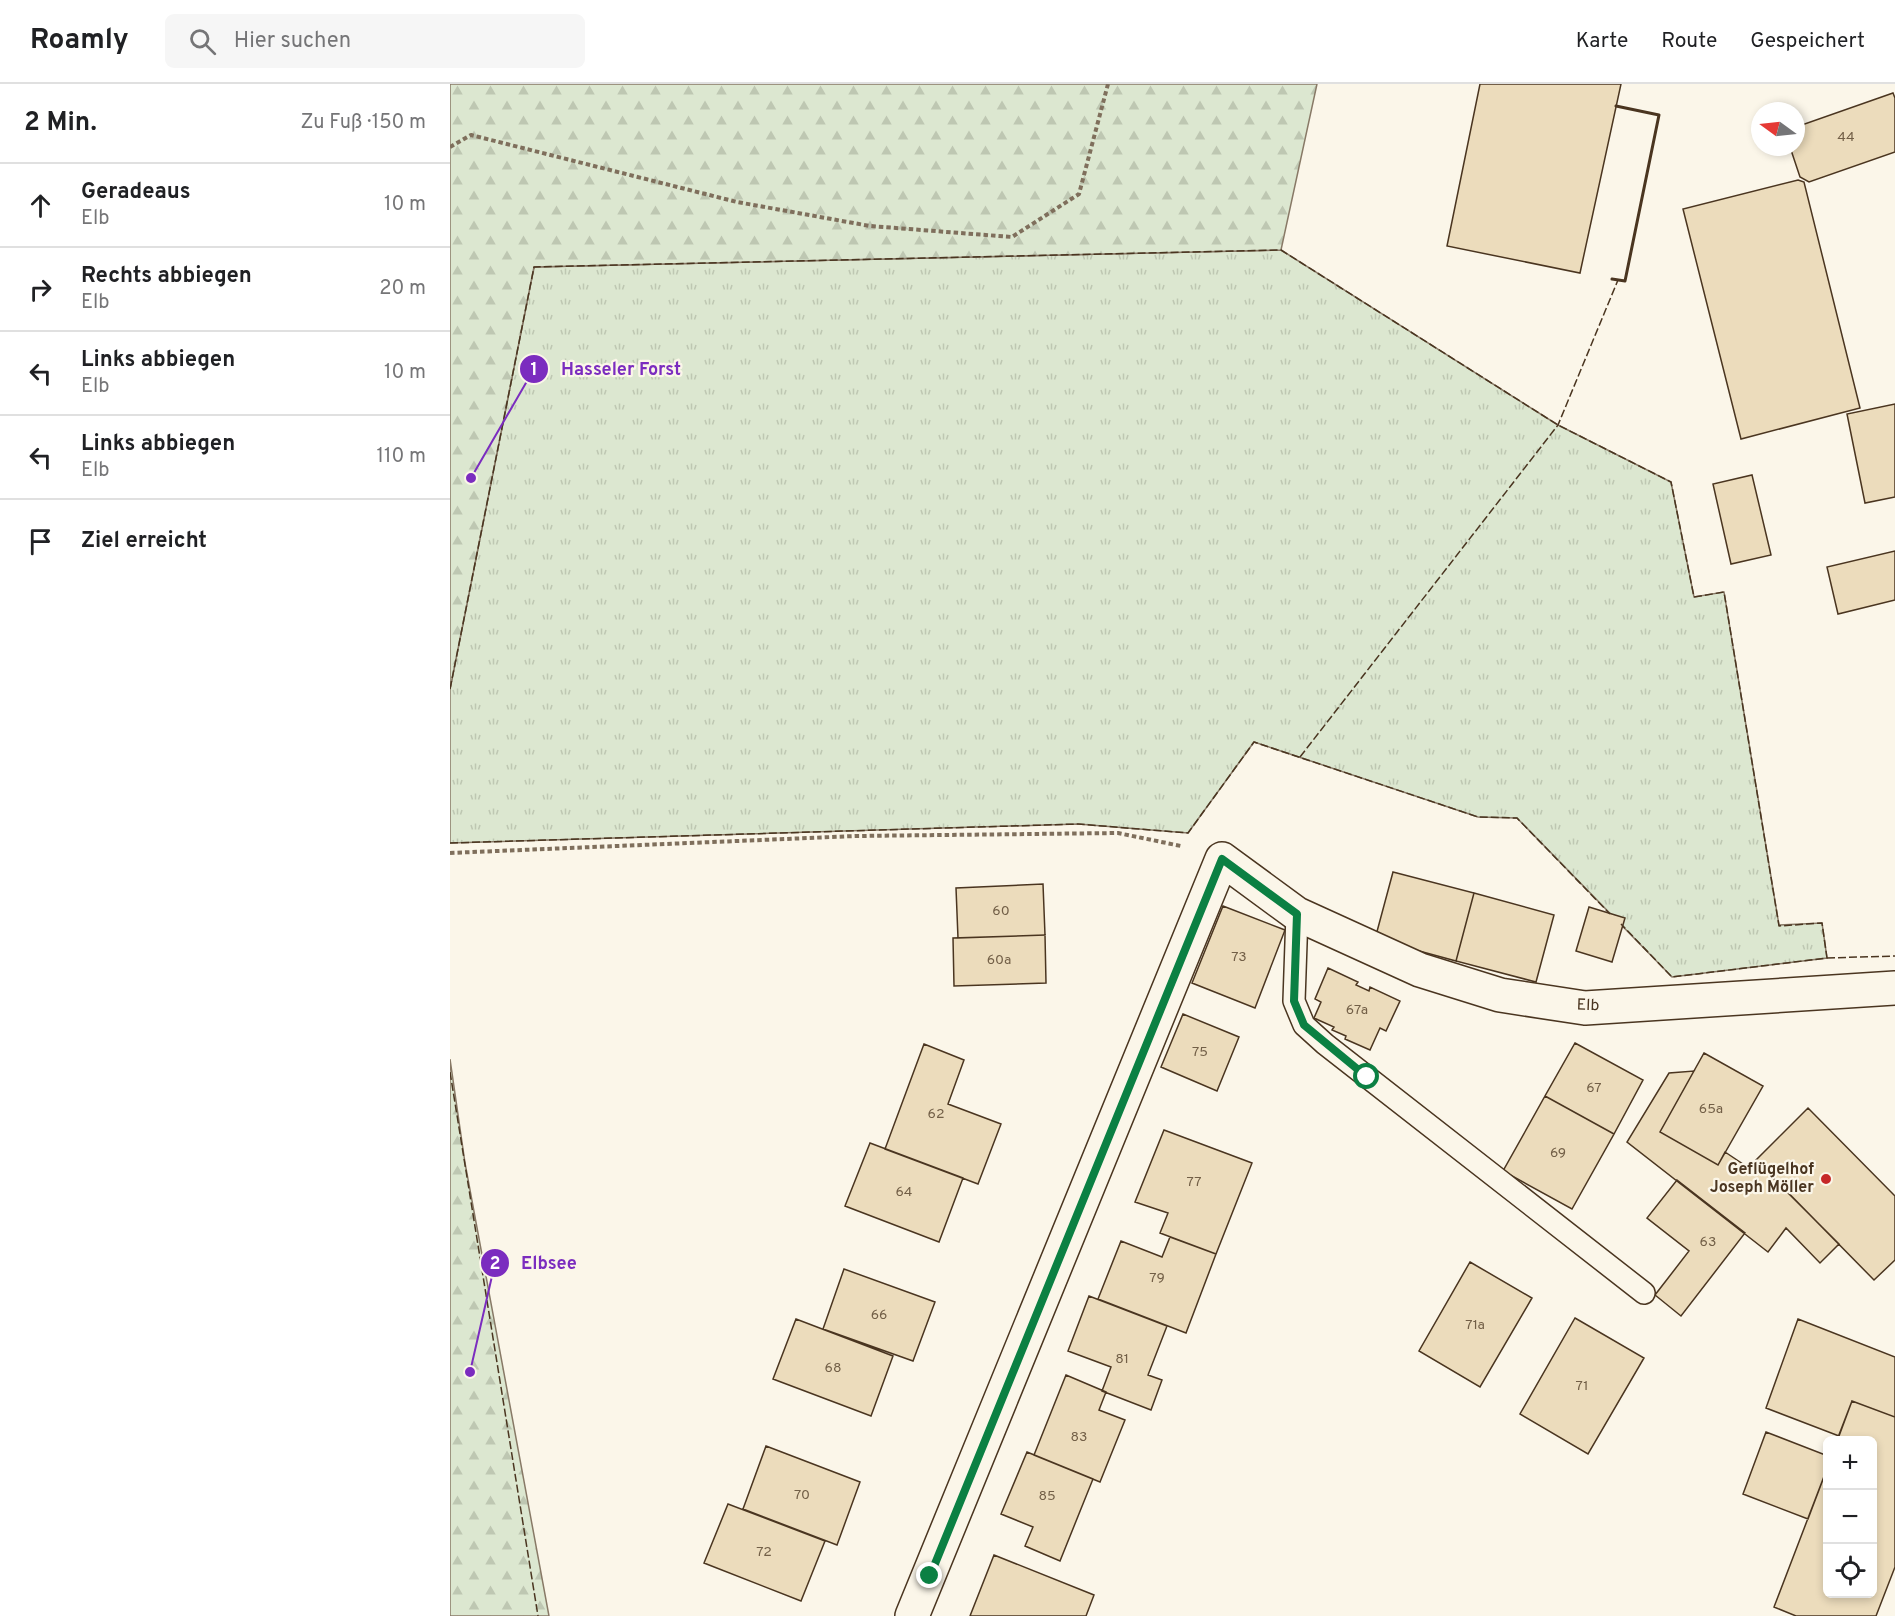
<!DOCTYPE html>
<html lang="de">
<meta charset="utf-8">
<style>
body{margin:0;font-family:Overpass,sans-serif;background:#f6f6f6;color:#202124}
.controls{position:absolute;right:18px;bottom:18px;display:grid;overflow:hidden;border-radius:9px;box-shadow:0 3px 9px #0003}
.controls button{width:54px;height:54px;display:grid;place-items:center;padding:0;border:0;border-bottom:2px solid #e0e0e0;background:#fff;color:#202124;font:30px sans-serif}
.compass{position:absolute;left:1301px;top:18px;width:54px;height:54px;border-radius:50%;background:#fff;box-shadow:0 3px 9px #0003;rotate:285deg}
.stop{position:absolute;width:18px;height:18px;margin:-14px;border:4px solid #0b8043;border-radius:50%;background:#fff}
.stop.end{background:#0b8043;border-color:#fff;box-shadow:0 2px 6px #0008}
.list{margin:0;padding:0;list-style:none}
h2{display:flex;justify-content:space-between;align-items:center;height:78px;margin:0;padding:0 24px;font-size:26px}
h2 small{font-size:20px;font-weight:400;color:#757577}
.list li{display:grid;grid-template-columns:39px 1fr auto;gap:18px;align-items:center;box-sizing:border-box;height:84px;padding:0 24px;border-top:2px solid #e0e0e0}
.list b{display:block;font-size:22px;white-space:nowrap}
.list p{margin:0;font-size:20px;white-space:nowrap;color:#757577}
.list em{font-size:20px;font-style:normal;color:#757577}
.icon{flex:none;width:33px;height:33px;fill:none;stroke:currentColor;stroke-width:2;stroke-linecap:round;stroke-linejoin:round}
.map{position:relative;flex:none;width:1445px;height:1532px;overflow:hidden}
header{display:flex;align-items:center;gap:36px;box-sizing:border-box;height:84px;padding:0 30px;background:#fff;border-bottom:2px solid #e0e0e0}
header strong{font-size:28px}
nav{display:flex;gap:33px;margin-inline-start:auto;font-size:21px}
.search{width:420px;height:54px;background:#f6f6f6;display:flex;align-items:center;gap:15px;box-sizing:border-box;padding:0 21px;border-radius:9px;color:#757577;font-size:22px}
main{display:flex}
aside{flex:1;background:#fff}
.map>svg:first-child{display:block}
.grass{fill:url(#grass-tufts);stroke:#887966;stroke-width:1.5}
.forest{fill:url(#forest-firs);stroke:#887966;stroke-width:1.5}
.building{fill:#ecdcbc;stroke:#4a3520;stroke-width:1.5}
.lines{fill:none;stroke-linecap:round;stroke-linejoin:round}
.lane-casing{stroke:#4a3520;stroke-width:24}
.street-casing{stroke:#4a3520;stroke-width:36}
.path{stroke:#7f6f5c;stroke-width:4;stroke-dasharray:4.5 3;stroke-linecap:butt}
.lane{stroke:#fbf6e9;stroke-width:21}
.street{stroke:#fbf6e9;stroke-width:33}
.fence{stroke:#4a3520;stroke-width:1.5;stroke-dasharray:8 3;stroke-linecap:butt}
.wall{stroke:#4a3520;stroke-width:3}
.route{stroke:#0b8043;stroke-width:8}
.poi-dot{fill:#c62828;stroke:#fbf6e9;stroke-width:2}
.labels{text-anchor:middle;dominant-baseline:central;stroke-width:4.5;stroke-linejoin:round;paint-order:stroke}
.number-label{font-size:14px;fill:#725f47}
.street-label{font-size:16px;fill:#4a3520;stroke:#fbf6e9}
.poi-label{font-size:16px;font-weight:bold;fill:#4a3520;stroke:#fbf6e9;text-anchor:end}
.leader{fill:none;stroke:#7b2cbf;stroke-width:2}
.callout-dot{fill:#7b2cbf;stroke:#fbf6e9;stroke-width:2}
.mark-label{font-size:18px;text-anchor:middle;font-weight:bold;fill:#fff}
.callout-label{font-size:18px;text-anchor:middle;font-weight:bold;fill:#7b2cbf;stroke:#fbf6e9;stroke-width:4.5;stroke-linejoin:round;paint-order:stroke}
</style>
<header>
<strong>Roamly</strong>
<div class="search"><svg class="icon" aria-label="search" viewBox="0 0 24 24"><circle cx="10" cy="10" r="6"/><path d="M15 15l6 6"/></svg>Hier suchen</div>
<nav><a>Karte</a><a>Route</a><a>Gespeichert</a></nav>
</header>
<main>
<aside>
<h2>2 Min.<small>Zu Fuß · 150 m</small></h2>
<ul class="list">
<li><svg class="icon" aria-label="ahead" viewBox="0 0 24 24"><path d="M12 20V5M6 11l6-6 6 6"/></svg><div><b>Geradeaus</b><p>Elb</p></div><em>10 m</em></li>
<li><svg class="icon" aria-label="right" viewBox="0 0 24 24"><path d="M7 20v-9h11M14 6l5 5-5 5"/></svg><div><b>Rechts abbiegen</b><p>Elb</p></div><em>20 m</em></li>
<li><svg class="icon" aria-label="left" viewBox="0 0 24 24"><path d="M17 20v-9H6M10 6l-5 5 5 5"/></svg><div><b>Links abbiegen</b><p>Elb</p></div><em>10 m</em></li>
<li><svg class="icon" aria-label="left" viewBox="0 0 24 24"><path d="M17 20v-9H6M10 6l-5 5 5 5"/></svg><div><b>Links abbiegen</b><p>Elb</p></div><em>110 m</em></li>
<li><svg class="icon" aria-label="arrive" viewBox="0 0 24 24"><path d="M6 21V4h12l-3 4 3 4H6"/></svg><div><b>Ziel erreicht</b></div></li>
</ul>
</aside>
<div class="map">
<svg width="1445" height="1532" viewBox="0 0 1445 1532">
<defs>
<pattern id="grass-tufts" width="24" height="20" patternUnits="userSpaceOnUse" patternTransform="scale(1.5)"><rect width="24" height="20" fill="#dce7d0"/><path d="M3 7l-1-3M5 7V3M7 7l1-3M15 17l-1-3M17 17v-4M19 17l1-3" fill="none" stroke="#bec7b2"/></pattern>
<pattern id="forest-firs" width="22" height="20" patternUnits="userSpaceOnUse" patternTransform="scale(1.5)"><rect width="22" height="20" fill="#dce7d0"/><path d="M5 1l3.5 6h-7zM16 11l3.5 6h-7z" fill="#bec7b2"/></pattern>
</defs>
<rect width="100%" height="100%" fill="#fbf6e9"/>
<path class="grass" d="M831 166 1108 341 1221 398 1244 513 1274 508 1329 841 1372 839 1377 874 1222 893 1067 734 1028 733 804 658 738 749 628 740 0 759V605L84 183Z"/>
<path class="forest" d="M0 0H867L831 166 84 183 0 605Z
M0 975 15 1079 99 1532H0Z"/>
<path class="building" d="M1030 0H1171L1130 189 997 162Z
M1443 9 1445 14V68L1359 98 1350 93 1340 63H1346V43Z
M1348 96 1354 98 1410 324 1291 355 1233 125Z
M1445 320V413L1415 419 1397 330Z
M1302 391 1321 471 1281 480 1263 400Z
M1445 467V516L1388 530 1377 483Z
M943 788 1024 809 1006 877 925 855Z
M593 800 595 851 508 854 506 804Z
M1024 809 1104 831 1086 898 1006 877Z
M773 822 835 846 805 924 742 899Z
M1139 823 1175 834 1162 878 1126 867Z
M595 851 596 899 504 902 503 854Z
M878 884 908 898 906 901 919 907 920 903 950 917 936 947 930 944 920 966 895 955 896 952 882 946 884 943 864 934 871 918 865 915Z
M733 930 789 953 767 1007 711 983Z
M1125 959 1193 996 1164 1050 1095 1012Z
M474 960 514 976 498 1020 551 1040 528 1100 435 1065Z
M1254 969 1313 1002 1268 1081 1210 1048Z
M1244 987 1210 1048 1268 1081 1275 1068 1302 1086 1307 1078 1389 1160 1370 1179 1336 1144 1318 1168 1177 1058 1219 989Z
M1095 1012 1164 1050 1122 1125 1053 1087Z
M1358 1024 1445 1112V1176L1424 1196 1306 1076Z
M714 1046 802 1079 766 1170 710 1149 718 1129 685 1118Z
M420 1059 513 1094 489 1158 395 1122Z
M1227 1096 1295 1149 1231 1232 1205 1211 1239 1167 1197 1134Z
M720 1153 766 1170 736 1249 648 1215 671 1157 712 1173Z
M1020 1178 1082 1214 1030 1303 969 1267Z
M394 1185 485 1218 463 1277 373 1245Z
M639 1212 717 1242 698 1291 712 1296 701 1326 652 1307 661 1283 618 1267Z
M1125 1234 1194 1274 1138 1370 1070 1330Z
M346 1235 443 1272 421 1332 323 1295Z
M1348 1235 1445 1273V1333L1402 1317 1389 1352 1316 1324Z
M616 1291 656 1308 649 1326 675 1336 650 1398 584 1371Z
M1402 1317 1445 1333V1483L1426 1532H1346L1324 1523 1378 1382V1510H1422V1356H1387Z
M1316 1348 1378 1372V1382L1358 1435 1293 1410Z
M316 1362 410 1398 387 1461 293 1425Z
M577 1368 643 1395 610 1477 575 1462 583 1443 551 1430Z
M278 1420 375 1457 351 1517 254 1479Z
M544 1471 644 1511 636 1532H520Z"/>
<g class="lines">
<g class="lane-casing">
<path id="lane" d="M847 830 844 917 854 941 875 960 1194 1209"/>
</g>
<g class="street-casing">
<path id="street" d="M462 1532 772 775 847 830 970 886 1050 911 1135 924 1445 904"/>
</g>
<path class="path" d="M0 63 21 51 287 118 420 142 562 153 629 110 658 0
M0 769 406 752 668 749 731 762"/>
<use href="#lane" class="lane"/>
<use href="#street" class="street"/>
<path class="fence" d="M0 605 84 183 831 166 1108 341 1221 398 1244 513 1274 508 1329 842 1372 839 1377 874 1222 893 1171 840
M850 673 1108 341 1168 196
M0 759 628 740 738 749 804 658 1028 733 1067 734 1160 830
M1377 874 1445 872
M0 988 88 1532"/>
<path class="wall" d="M1162 195 1175 197 1209 31 1166 22"/>
</g>
<g class="lines">
<path class="route" d="M480 1492 772 775 847 830 844 917 854 941 917 993"/>
</g>
<circle class="poi-dot" cx="1376" cy="1095" r="6"/>
<g class="labels">
<g class="number-label">
<text x="1396" y="53">44</text>
<text x="551" y="827">60</text>
<text x="789" y="873">73</text>
<text x="549" y="876">60a</text>
<text x="907" y="926">67a</text>
<text x="750" y="968">75</text>
<text x="1144" y="1004">67</text>
<text x="1261" y="1025">65a</text>
<text x="486" y="1030">62</text>
<text x="1108" y="1069">69</text>
<text x="744" y="1098">77</text>
<text x="454" y="1108">64</text>
<text x="1258" y="1158">63</text>
<text x="707" y="1194">79</text>
<text x="429" y="1231">66</text>
<text x="1025" y="1241">71a</text>
<text x="672" y="1275">81</text>
<text x="383" y="1284">68</text>
<text x="1132" y="1302">71</text>
<text x="629" y="1353">83</text>
<text x="352" y="1411">70</text>
<text x="597" y="1412">85</text>
<text x="314" y="1468">72</text>
</g>
<g class="street-label">
<text transform="translate(1138 922) rotate(2)">Elb</text>
</g>
<g class="poi-label">
<text x="1364" y="1086">Geflügelhof<tspan x="1364" dy="18">Joseph Möller</tspan></text>
</g>
</g>
<path class="leader" d="M21 394L84 285M20 1288L45 1179"/>
<g class="callout-dot">
<circle cx="21" cy="394" r="6"/>
<circle cx="20" cy="1288" r="6"/>
<circle cx="84" cy="285" r="15"/>
<circle cx="45" cy="1179" r="15"/>
</g>
<g class="mark-label">
<text x="84" y="291">1</text>
<text x="45" y="1185">2</text>
</g>
<g class="callout-label">
<text x="171" y="291">Hasseler Forst</text>
<text x="99" y="1185">Elbsee</text>
</g>
</svg>
<div class="controls">
<button>+</button>
<button>−</button>
<button><svg class="icon" aria-label="locate" viewBox="0 0 24 24"><circle cx="12" cy="12" r="6"/><path d="M12 2v4M12 18v4M2 12h4M18 12h4"/></svg></button>
</div>
<svg class="compass" viewBox="-18 -18 36 36"><path d="M0-13l5 13h-10z" fill="#e53935"/><path d="M0 13l5-13h-10z" fill="#757577"/></svg>
<div class="stop" style="left:917px;top:993px"></div>
<div class="stop end" style="left:480px;top:1492px"></div>
</div>
</main>
